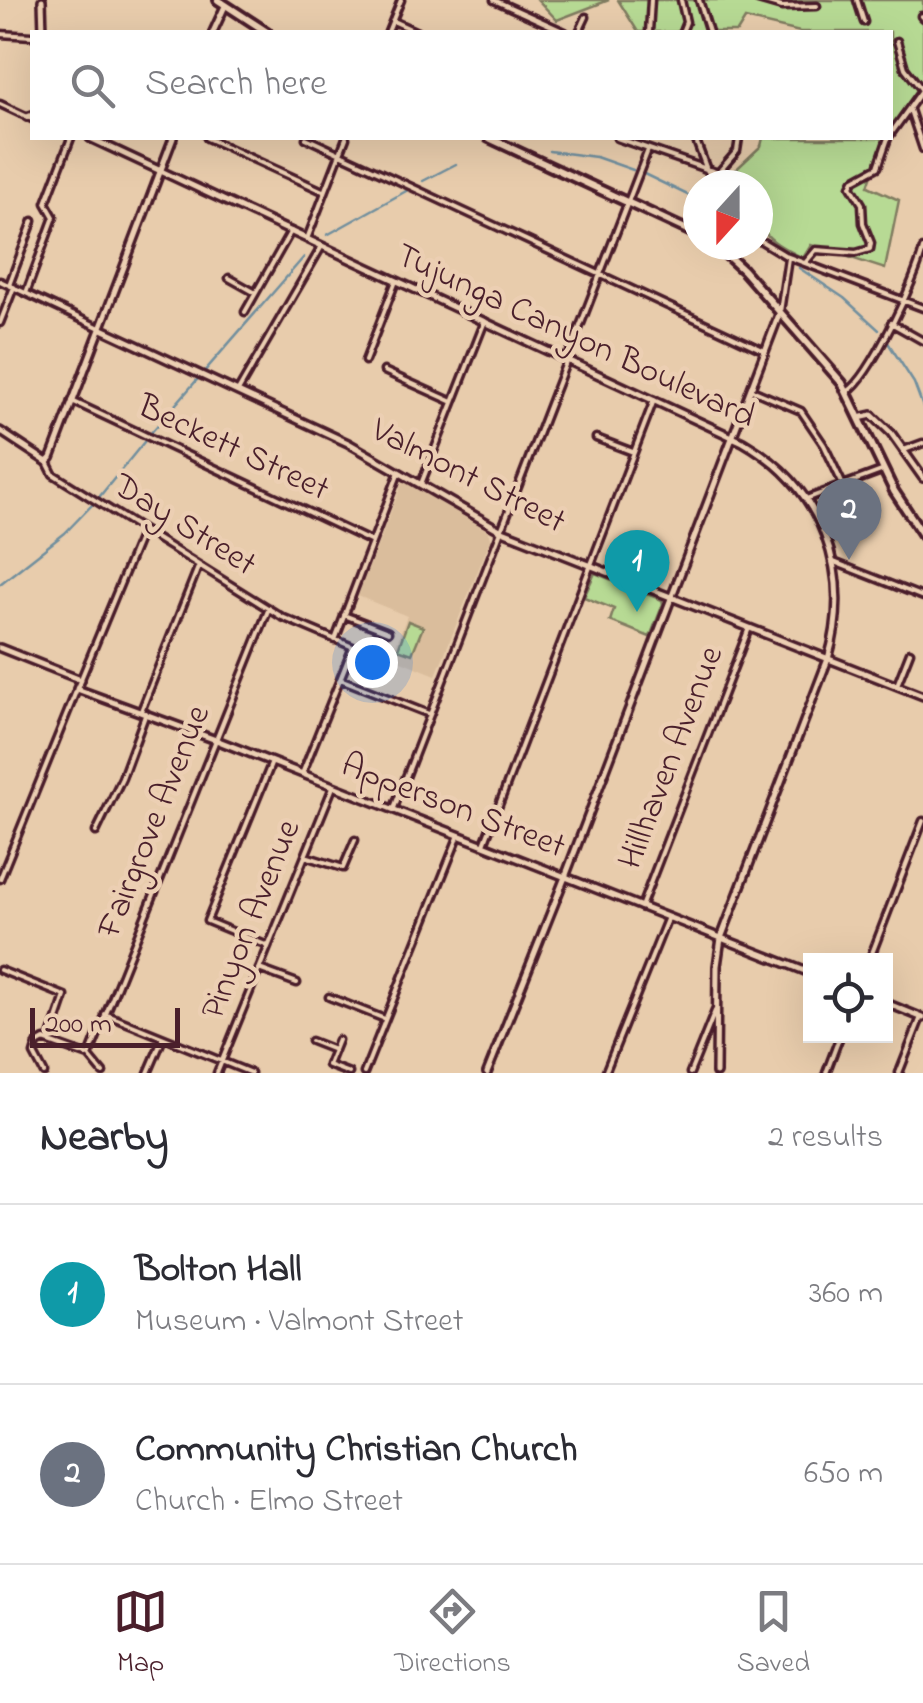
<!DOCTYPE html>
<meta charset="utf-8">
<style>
body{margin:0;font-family:"Indie Flower",sans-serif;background:#f2f2f3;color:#2b2b33}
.controls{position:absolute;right:30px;bottom:30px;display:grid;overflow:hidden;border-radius:0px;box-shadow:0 10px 40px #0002}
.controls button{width:90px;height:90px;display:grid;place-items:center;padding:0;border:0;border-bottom:2px solid #e1e1e2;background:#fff;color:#2b2b33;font:50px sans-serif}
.compass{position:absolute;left:683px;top:170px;width:90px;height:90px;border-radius:50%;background:#fff;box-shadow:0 10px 40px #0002;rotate:201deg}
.scale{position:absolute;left:30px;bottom:25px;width:150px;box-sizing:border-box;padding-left:10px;border:5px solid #4a1f2b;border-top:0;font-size:28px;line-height:35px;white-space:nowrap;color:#4a1f2b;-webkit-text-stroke:8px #eccfb3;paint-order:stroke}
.you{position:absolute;left:372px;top:662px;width:35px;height:35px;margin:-25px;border:8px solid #fff;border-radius:50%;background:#1a73e8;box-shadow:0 0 0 15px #1a73e833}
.badge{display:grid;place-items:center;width:65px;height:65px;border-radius:50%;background:#4a1f2b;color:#fff;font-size:32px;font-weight:700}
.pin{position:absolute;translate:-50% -82px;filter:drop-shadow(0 2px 5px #0008)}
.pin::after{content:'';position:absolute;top:52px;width:35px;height:30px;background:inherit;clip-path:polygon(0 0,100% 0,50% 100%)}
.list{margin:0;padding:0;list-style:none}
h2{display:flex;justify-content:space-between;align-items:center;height:130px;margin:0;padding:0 40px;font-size:42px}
h2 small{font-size:32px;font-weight:400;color:#7c7c81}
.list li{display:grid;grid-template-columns:65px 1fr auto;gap:30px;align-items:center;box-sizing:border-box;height:180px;padding:0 40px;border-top:2px solid #e1e1e2}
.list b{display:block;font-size:38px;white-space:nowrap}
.list p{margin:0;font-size:32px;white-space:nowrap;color:#7c7c81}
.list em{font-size:32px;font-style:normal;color:#7c7c81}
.icon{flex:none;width:55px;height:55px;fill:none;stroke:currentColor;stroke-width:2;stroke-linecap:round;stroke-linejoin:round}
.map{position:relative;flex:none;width:923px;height:1073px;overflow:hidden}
.search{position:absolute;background:#fff;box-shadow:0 10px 40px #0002;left:30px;right:30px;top:30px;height:110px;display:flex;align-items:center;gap:25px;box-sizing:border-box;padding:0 35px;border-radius:0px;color:#7c7c81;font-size:38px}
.sheet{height:490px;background:#fff}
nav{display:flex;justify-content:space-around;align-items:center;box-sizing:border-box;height:140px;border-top:2px solid #e1e1e2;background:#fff;font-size:28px;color:#7c7c81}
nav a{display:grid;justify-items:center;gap:5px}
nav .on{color:#4a1f2b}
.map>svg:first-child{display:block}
.built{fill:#dabd9c}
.green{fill:#b7da94;stroke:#807c60;stroke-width:2.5}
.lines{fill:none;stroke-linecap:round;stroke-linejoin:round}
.stream{stroke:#718f9e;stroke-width:2.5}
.minor-casing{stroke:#4a1f2b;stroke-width:11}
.tertiary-casing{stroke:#4a1f2b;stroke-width:12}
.secondary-casing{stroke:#4a1f2b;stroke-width:12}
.primary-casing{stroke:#4a1f2b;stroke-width:14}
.minor{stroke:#eccfb3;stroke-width:4}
.tertiary{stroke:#eccfb3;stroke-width:5}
.secondary{stroke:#eccfb3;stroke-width:5}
.primary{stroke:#eccfb3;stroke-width:6}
.labels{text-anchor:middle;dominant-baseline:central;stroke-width:9;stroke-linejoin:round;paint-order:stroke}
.street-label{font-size:35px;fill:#4a1f2b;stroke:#eccfb3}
</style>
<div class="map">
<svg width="923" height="1073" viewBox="0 0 923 1073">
<rect width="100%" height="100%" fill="#e8ccac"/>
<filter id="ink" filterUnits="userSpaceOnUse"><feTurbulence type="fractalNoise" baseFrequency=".01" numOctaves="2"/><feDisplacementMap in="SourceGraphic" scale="20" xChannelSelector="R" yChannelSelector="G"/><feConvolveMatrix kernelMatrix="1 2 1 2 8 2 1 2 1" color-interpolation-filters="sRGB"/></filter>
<g filter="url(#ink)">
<path class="built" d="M403 481 488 531 491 538 436 675 391 657 407 616 358 596Z"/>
<path class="green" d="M538 0H609L557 20Z
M618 0H923V87L891 129 890 32H800L745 19 737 32H638Z
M763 138H884L868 186 899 200 885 269 811 245 803 258C760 236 758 233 758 185H729L726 179 761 146Z
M595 573 662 600 663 604 650 637 610 621 614 609 584 597Z
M408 621 423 627 412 654 398 649Z"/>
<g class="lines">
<path class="stream" d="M549 151 596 157 633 170
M644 174 698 200
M423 181 456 164
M327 235 408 190
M799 268 844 298 879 330
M887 341 914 383 923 407
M149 435 304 257
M100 496 144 442
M0 584 65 533 92 505"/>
<g class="minor-casing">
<path id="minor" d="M494 0 565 32
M681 0 686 22 682 32
M699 0 709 32
M758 0 782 7 817 6
M857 0 864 22
M921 16 923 18
M393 21 417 32
M388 32 401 0
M579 32 586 17
M649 32 651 0
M0 34 32 36
M897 41 905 68 922 90
M0 104 32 119
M910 110 923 149
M890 135 923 89
M207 138 325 192
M306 138 765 351
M617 138 718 173 737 151 739 138
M695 138 707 170 718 185
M307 239 346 138
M758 239 786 256 923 308
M805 263 816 250 856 253 870 249 871 243 863 223 862 204 851 186 854 180 878 167 888 138
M229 278 254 292
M0 281 100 328
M9 285 33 221
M26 293 54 217 46 203 71 138
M245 312 291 231
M780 312 788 258
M0 323 14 287
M891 323 923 341
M365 361 396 281
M384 371 453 402
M752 390 801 411 824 445 843 485
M238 391 322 246
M847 392C871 377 916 279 923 249
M72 401 372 542
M596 438 633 452
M904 450 923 443
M47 462 53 474 282 617 353 647 302 774
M421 484 485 321
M806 499 884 470
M834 562 923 597
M344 615 388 632
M335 640 399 472
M81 679 142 531
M340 679 429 714
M897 685 910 652
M141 711 199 565
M394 808 648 150
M96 832 122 778 146 713
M484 844 654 400
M305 856 343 868 355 840
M0 879 77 689
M641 907 749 628
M268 946 207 921 272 762
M869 961 923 821
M259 969 297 983
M0 970 65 996 50 1040
M329 997 385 1019
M105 1014 251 1073
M338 1040 328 1065 349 1073
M311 1041 334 1050
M89 1056 269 608
M44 1073 34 1054 37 1044 44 1040 89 1056 103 1073
M148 1073 163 1038
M217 1073 333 787
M364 1073 459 835
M605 1073 668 917
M690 1073 715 1011
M826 1073 840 1036
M899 1073 921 1017"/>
</g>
<g class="tertiary-casing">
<path id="tertiary" d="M213 32 225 6
M100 328 348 443 500 530 923 696
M859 418 872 415 891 433 923 478
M0 431 47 462 51 458 173 138
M0 648 81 680 77 689 216 740 721 938 717 966 716 1073
M487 1073 565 877 780 312"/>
</g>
<g class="secondary-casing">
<path id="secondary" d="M42 0 43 32
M27 117 32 115
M90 138 743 442C823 488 853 573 828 659L721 938 810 973
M886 1003 923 1018"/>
</g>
<g class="primary-casing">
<path id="primary" d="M218 0 267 32
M489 138 698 235
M716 245 743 270 842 383 894 491 923 535"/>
</g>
<use href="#minor" class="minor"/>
<use href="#tertiary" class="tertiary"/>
<use href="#secondary" class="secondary"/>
<use href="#primary" class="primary"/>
</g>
</g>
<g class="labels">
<g class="street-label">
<text transform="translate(575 337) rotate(25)">Tujunga Canyon Boulevard</text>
<text transform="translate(233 449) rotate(25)">Beckett Street</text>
<text transform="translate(468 477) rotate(27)">Valmont Street</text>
<text transform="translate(184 526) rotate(32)">Day Street</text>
<text transform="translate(672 758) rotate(-69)">Hillhaven Avenue</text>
<text transform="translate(453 807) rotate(21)">Apperson Street</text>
<text transform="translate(155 822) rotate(-68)">Fairgrove Avenue</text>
<text transform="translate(252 920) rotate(-68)">Pinyon Avenue</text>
</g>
</g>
</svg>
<div class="controls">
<button><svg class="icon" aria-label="locate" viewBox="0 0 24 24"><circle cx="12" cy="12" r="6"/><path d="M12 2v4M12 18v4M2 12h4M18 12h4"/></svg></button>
</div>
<svg class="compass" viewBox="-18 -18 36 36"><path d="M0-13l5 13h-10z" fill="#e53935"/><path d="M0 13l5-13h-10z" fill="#7c7c81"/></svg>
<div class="scale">200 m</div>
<div class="you"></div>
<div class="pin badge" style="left:637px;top:612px;background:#0f9aa8">1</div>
<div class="pin badge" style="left:849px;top:560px;background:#6b7280">2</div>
<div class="search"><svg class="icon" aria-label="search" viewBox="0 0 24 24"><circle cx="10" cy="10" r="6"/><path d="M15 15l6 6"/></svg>Search here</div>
</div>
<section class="sheet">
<h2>Nearby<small>2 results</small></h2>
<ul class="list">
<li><span class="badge" style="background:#0f9aa8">1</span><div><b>Bolton Hall</b><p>Museum · Valmont Street</p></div><em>360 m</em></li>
<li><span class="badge" style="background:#6b7280">2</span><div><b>Community Christian Church</b><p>Church · Elmo Street</p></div><em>650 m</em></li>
</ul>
</section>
<nav>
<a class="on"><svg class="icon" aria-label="map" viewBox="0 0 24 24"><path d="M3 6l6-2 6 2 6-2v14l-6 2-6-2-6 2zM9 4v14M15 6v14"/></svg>Map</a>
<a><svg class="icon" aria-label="directions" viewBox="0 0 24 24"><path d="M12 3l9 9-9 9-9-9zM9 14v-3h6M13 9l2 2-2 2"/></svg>Directions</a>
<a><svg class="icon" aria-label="saved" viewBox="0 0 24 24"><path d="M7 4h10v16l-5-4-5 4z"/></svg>Saved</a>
</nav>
